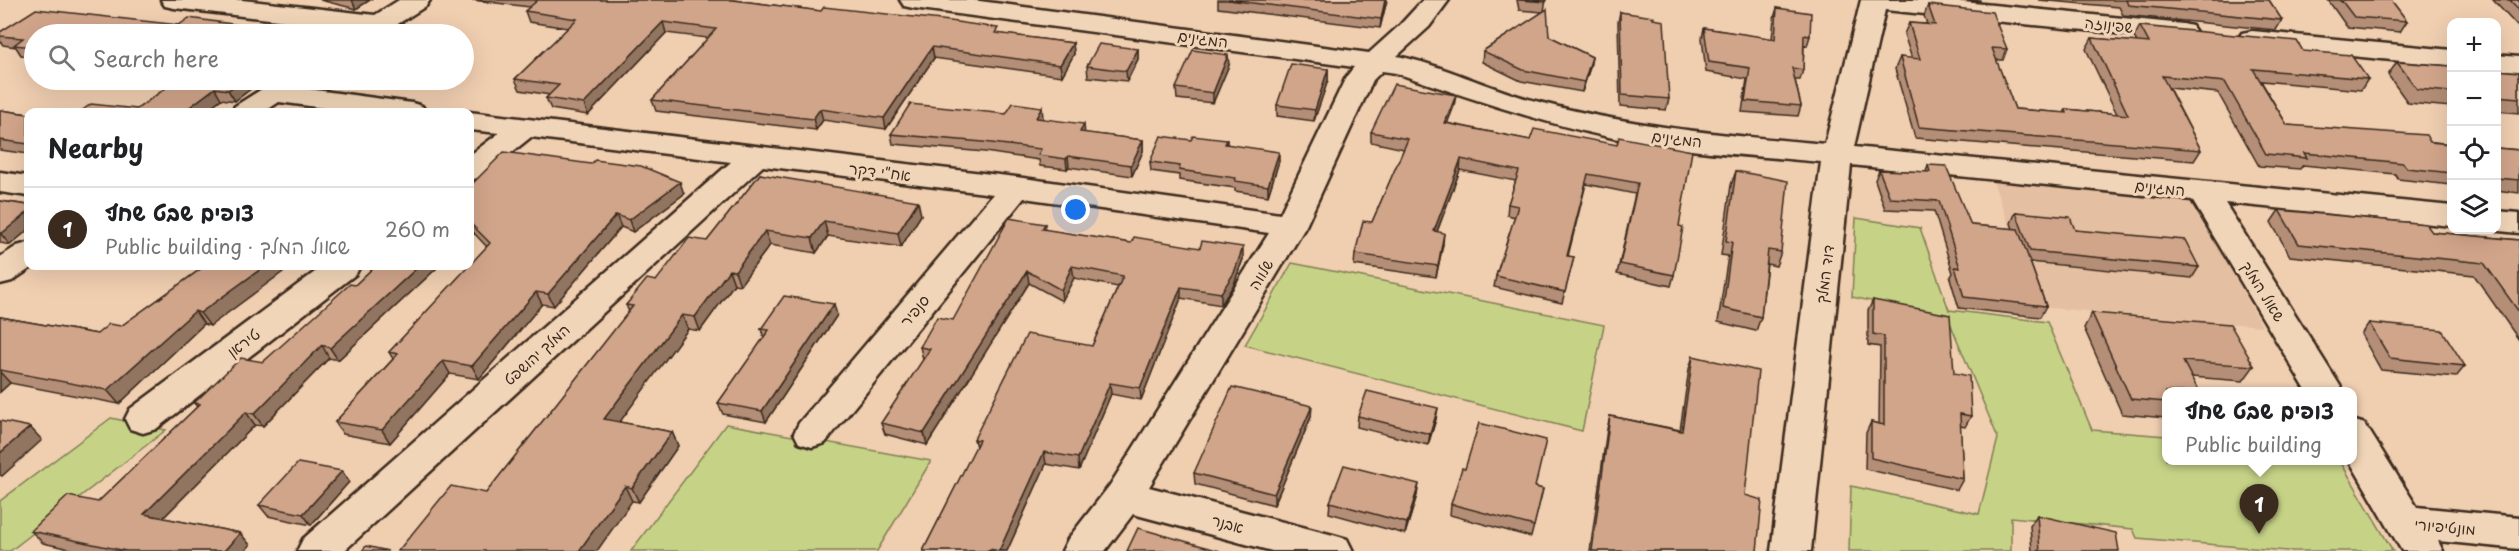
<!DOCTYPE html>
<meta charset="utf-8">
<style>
body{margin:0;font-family:"Playpen Sans","Playpen Sans Hebrew",sans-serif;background:#f2f2f2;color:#202124}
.controls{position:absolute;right:18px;top:18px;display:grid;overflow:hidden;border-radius:12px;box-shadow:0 6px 24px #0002}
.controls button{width:54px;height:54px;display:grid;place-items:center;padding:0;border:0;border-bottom:2px solid #e0e0e0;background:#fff;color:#202124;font:30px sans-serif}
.you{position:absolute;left:1076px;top:210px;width:21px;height:21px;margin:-15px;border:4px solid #fff;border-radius:50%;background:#1a73e8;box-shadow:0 0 0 9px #1a73e833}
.badge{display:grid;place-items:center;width:39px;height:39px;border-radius:50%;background:#3b2a1e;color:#fff;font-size:20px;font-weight:700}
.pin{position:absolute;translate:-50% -50px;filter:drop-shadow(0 2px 3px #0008)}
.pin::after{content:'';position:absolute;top:32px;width:21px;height:18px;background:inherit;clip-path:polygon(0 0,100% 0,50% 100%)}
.popup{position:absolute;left:2162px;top:387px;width:195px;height:78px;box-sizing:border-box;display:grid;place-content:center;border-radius:12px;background:#fff;filter:drop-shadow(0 2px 4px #0005);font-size:20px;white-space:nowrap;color:#757577}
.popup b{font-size:22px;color:#202124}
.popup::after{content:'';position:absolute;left:50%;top:100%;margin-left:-12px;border:12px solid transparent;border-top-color:#fff}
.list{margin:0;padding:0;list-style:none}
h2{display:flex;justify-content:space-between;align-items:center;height:78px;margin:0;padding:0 24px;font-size:26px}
h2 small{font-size:20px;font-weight:400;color:#757577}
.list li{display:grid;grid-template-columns:39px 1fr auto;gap:18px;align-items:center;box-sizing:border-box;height:84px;padding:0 24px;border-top:2px solid #e0e0e0}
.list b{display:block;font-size:22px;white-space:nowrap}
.list p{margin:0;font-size:20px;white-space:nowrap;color:#757577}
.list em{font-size:20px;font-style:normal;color:#757577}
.icon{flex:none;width:33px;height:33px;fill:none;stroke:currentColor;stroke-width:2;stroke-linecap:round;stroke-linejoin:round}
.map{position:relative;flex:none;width:2519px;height:551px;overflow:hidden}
.search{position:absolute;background:#fff;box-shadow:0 6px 24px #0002;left:24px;top:24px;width:450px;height:66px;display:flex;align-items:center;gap:15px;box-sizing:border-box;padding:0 21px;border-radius:33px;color:#757577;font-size:22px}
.panel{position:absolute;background:#fff;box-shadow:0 6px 24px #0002;left:24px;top:108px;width:450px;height:162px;border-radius:12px}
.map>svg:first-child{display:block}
.built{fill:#e4bfa2}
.green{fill:#c6d387;stroke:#807e52;stroke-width:1.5}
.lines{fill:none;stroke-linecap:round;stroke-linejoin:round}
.minor-casing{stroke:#3b2a1e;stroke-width:5}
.minor{fill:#f1d5b8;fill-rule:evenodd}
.wall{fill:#b48e77;stroke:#3b2a1e;stroke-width:1.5}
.shaded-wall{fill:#927461;stroke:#3b2a1e;stroke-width:1.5}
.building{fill:#d1a58a;stroke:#3b2a1e;stroke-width:1.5}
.labels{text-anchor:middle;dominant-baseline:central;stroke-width:6;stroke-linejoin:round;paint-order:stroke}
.street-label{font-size:15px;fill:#3b2a1e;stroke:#f1d5b8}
</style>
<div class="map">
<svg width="2519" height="551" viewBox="0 0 2519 551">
<rect width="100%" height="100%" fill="#f0ceb0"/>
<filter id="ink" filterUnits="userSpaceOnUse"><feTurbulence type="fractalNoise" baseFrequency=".0167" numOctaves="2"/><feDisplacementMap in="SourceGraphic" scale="12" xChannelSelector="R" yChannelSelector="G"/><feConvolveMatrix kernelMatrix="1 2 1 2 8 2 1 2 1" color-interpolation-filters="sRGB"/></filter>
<g filter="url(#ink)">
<path class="built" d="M1993 182 2194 201 2262 326 2040 307Z"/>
<path class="green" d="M1856 218 1920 228 1949 310 2047 322 2092 430 2166 436V460L2340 461 2393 551H2287L2137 538 2133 529 2011 517V551H1849L1851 486 1979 514 1998 438 1948 318 1852 297Z
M1292 263 1604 325 1582 431 1245 345Z
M111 418 166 430 10 551H0V501Z
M726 424 931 461 877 551H631Z"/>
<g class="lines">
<g class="minor-casing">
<path id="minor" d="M161 0H242L375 15 399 0H430L426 6 382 34H351L354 29 174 8 165 6Z
M900 0H972L1369 53 1400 25 1423 0H1449L1429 27 1397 56C1443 65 1487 88 1532 100 1628 127 1726 135 1825 144L1861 0H1943L2183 24 2192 26 2196 32 2192 38 2183 40 1885 10 1854 147 2452 206V226L2225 203 2344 392H2307L2192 200 1851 165 1811 551H1771L1821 162C1752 155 1681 152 1613 138 1539 122 1467 97 1396 73L1382 71 1373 80 1306 226 1149 487 1333 535 1347 539 1353 551H1272L1133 514 1105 551H1062L1068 539 1110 485 1269 233 1024 198 825 443 812 447 799 443 794 433 799 423 993 194 763 166 344 551H297L303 539 731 162 531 137 481 177 470 180V155L499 133 470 130 469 112 1016 177 1280 214 1346 77 1354 67 913 8 904 6Z
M2252 31 2452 50V66L2242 45 2238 39 2242 33Z
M2496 55 2519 57V73L2496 71Z
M276 80H308L301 88 412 103 422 106 426 112H354L279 102 264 112H231L235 106Z
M0 172 28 176V196L0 192Z
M2496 211 2519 213V233L2489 230H2496Z
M28 243V266H34L12 281 0 284V257L17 246Z
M323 266H360L356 274 156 429 143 433 130 429 125 419 130 409Z
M2352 420 2365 424 2417 507 2519 517V549L2438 541 2443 551H2402L2349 460H2352Z"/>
</g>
<use href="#minor" class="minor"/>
</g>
<path class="wall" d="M320 0H370L356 9Z
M472 0H733L1073 43 1074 54 1062 76 934 58 886 129 823 120 816 130 656 111 652 100 708 38 666 33 588 115 551 109 546 98 550 95 520 90 515 79 568 28 529 22 525 11 530 7Z
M1218 0H1387L1380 28 1218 8Z
M1517 0H1546L1544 11 1549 36 1592 57 1590 67 1582 92 1521 81 1482 62 1483 51 1543 12 1519 10Z
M1958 0H1980V1Z
M2038 0H2269L2282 20 2276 30 2123 15 2119 7Z
M2328 0H2391L2407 21 2400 32 2347 27Z
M2493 0H2519V28Z
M1928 5 2007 49 2003 60H1996L2015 109 2064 113 2066 109 2117 114 2086 49 2092 38 2137 42 2134 37 2140 26 2303 51 2368 79 2361 90 2261 81 2287 125 2451 144V185L2398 179 2395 174 2303 165 2300 169 2259 166 2218 93 2169 88 2201 150 2194 161 1915 138 1895 69 1900 57 1912 59 1904 34 1909 23 1927 24 1924 16Z
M1777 8 1810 36 1807 46 1804 45 1803 70 1800 80H1795L1801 106 1798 116 1742 112 1747 79 1706 72 1702 38 1704 28 1772 39 1774 18Z
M1620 12 1653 19 1669 99 1666 110 1620 106 1618 22Z
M179 25 296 33 297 34H34V57L21 55 16 47 3 45 0 41V32Z
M1138 49V59L1127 81 1088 77 1087 66Z
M2397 62 2451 66V107L2408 103 2388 75Z
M1229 65 1213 103 1177 99 1176 88Z
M1328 69V80L1314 121 1277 116V105Z
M2496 70 2519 72V113L2496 111Z
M177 80H262L235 101 221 99 204 112H80L137 109Z
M1454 106 1447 123 1530 140 1617 145 1679 226 1674 275 1671 286 1617 274 1635 194 1586 184 1568 256 1574 257 1562 303 1494 287 1496 276 1515 217 1507 215 1508 204 1516 181 1460 170 1437 232 1443 244 1436 277 1354 265 1355 254 1372 222 1404 149 1371 142V132Z
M0 110 28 114V154L0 150Z
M1006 114 1043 118V119L1085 133 1143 140V151L1132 176 1069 167 1067 169 1040 166 1039 160 985 152 893 144 891 134Z
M1191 140H1227V144L1279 161 1268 196 1235 191V188L1179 180V175L1151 171 1150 162Z
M2496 148 2519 150V193L2496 190Z
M1928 165 1971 225 2013 229 2011 223 2016 212 2199 267 2192 278 2030 262 2046 306 2040 317 1959 308 1950 278 1953 273 1934 211 1885 209 1875 180 1879 170 1926 172Z
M1736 171 1781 252 1776 266 1767 264 1761 317 1756 331 1718 322 1728 256 1721 255 1731 185Z
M760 174 921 215 901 247 828 236 816 253 770 245 740 285 734 284 700 331 688 329 619 422 672 432 678 446 639 502 632 501 486 493 629 312 626 305 707 241Z
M470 186 684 194 633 232 621 227 554 306 542 304 479 379 450 374 390 443 343 434 335 422 393 359 389 352 487 247 474 233 470 237Z
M0 201 28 205V230L10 245 0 243Z
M2279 210 2432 232 2519 240V340L2474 275 2290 256 2271 222Z
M1045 224V230L1131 243 1243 259 1234 284 1221 305 1181 298 1141 400 1111 394 1079 470 1046 464 1007 551H923L976 447 974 439 1092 346 1118 287 1074 278 1062 301 1029 283 927 445 885 434 881 423 924 359H923L920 347 953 320Z
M205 266 210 326 204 324 119 404 10 383 0 392V317L97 334 121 326Z
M375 266H439L338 360 329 358 263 426 255 425 163 518 240 533 250 545 245 551H79L43 543 31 531 98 502 197 407 194 403 263 362 355 285Z
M1873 300 1954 373 1971 416 1965 427 1960 426 1963 479 1957 490 1865 469 1866 433 1871 422 1879 424 1880 347 1868 345V311Z
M2092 313 2254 366 2243 381 2191 377 2166 392V418L2122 414 2084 328Z
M837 315 766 422 723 414 718 403 764 338 761 329Z
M2369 323 2465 366 2456 377 2381 370 2361 334Z
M1693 356 1745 495 1757 551H1590L1607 429 1610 416 1680 430 1689 369Z
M1358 416 1436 419 1428 445 1357 427Z
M1311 417 1274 505 1195 484 1194 473Z
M342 471 349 482 311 525 268 516 259 505Z
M1535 487 1543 489 1531 537 1450 515 1451 504Z
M1417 495 1405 534 1329 513 1330 502Z
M2037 515 2119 551H2032L2030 526Z"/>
<path class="shaded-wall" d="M352 0H370L356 9Z
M1385 0H1387L1380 28 1381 19Z
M663 22 666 33 588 115 584 104Z
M1073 43 1074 54 1062 76 1060 65Z
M932 47 934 58 886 129 884 118Z
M1138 49V59L1127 81 1126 71Z
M1228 55 1229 65 1213 103V93Z
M1592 57 1590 67 1582 92 1584 82Z
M1328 69V80L1314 121 1315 110Z
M243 80H262L235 101 228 90Z
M215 88 221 99 204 112H183Z
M1456 95 1454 106 1443 134 1445 123Z
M1042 107 1043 118 1037 129 1036 118Z
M820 109 823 120 816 130 813 119Z
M1084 124 1085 135 1080 132Z
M1143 140V151L1132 176 1131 165Z
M1279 152V161L1268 196V186Z
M1068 156 1069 167 1067 169 1066 159Z
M1461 159 1460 170 1433 242 1434 231Z
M680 182 684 194 633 232 629 220Z
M918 201 921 215 901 247 898 233Z
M28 212V230L10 245 1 234Z
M616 215 621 227 554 306 548 294Z
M824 221 828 236 816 253 812 238Z
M470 225 474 233 470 237Z
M765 231 770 245 740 285 735 271Z
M1444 233 1443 244 1436 277Z
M1243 247V259L1234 284 1221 305V293Z
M265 266H291L210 326 200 313Z
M419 266H439L338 360 330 348Z
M1072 266 1074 278 1062 301 1061 290Z
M729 270 734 284 700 331 695 317Z
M1027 271 1029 283 927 445 924 433Z
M1181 287V298L1141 400 1140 388Z
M536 292 542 304 479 379 472 366Z
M834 304 837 315 766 422 762 411Z
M195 311 204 324 119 404 107 390Z
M682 315 688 329 611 434 604 419Z
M322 345 329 358 263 426 254 414Z
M443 361 450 374 390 443 382 430Z
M0 372 10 383 0 392Z
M1110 383 1111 394 1079 470 1078 458Z
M1312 406 1311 417 1274 505V494Z
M1438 408 1436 419 1428 445 1430 434Z
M246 412 255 425 155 526 144 514Z
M30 427 42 440 2 476 0 475V453Z
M672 432 678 446 639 502 632 488Z
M1044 452 1046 464 1007 551H999Z
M342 471 349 482 311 525 303 514Z
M1419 484 1417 495 1405 534 1407 523Z
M625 486 632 501 597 551H579Z
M240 533 250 545 245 551H224Z"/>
<path class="building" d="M538 0H733L821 11 824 7 950 21 998 28 995 33 1073 43 1060 65 932 47 884 118 820 109 813 119 652 100 716 29 663 22 584 104 546 98 559 85 515 79 577 19 525 11Z
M1228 0H1385L1381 19Z
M1520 0H1546V2Z
M2126 0H2269L2282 20 2128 5Z
M2341 0H2391L2407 21 2354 17Z
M2510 0H2519V10Z
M1928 5 1992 12 2007 49 1992 48 2015 109 2067 113 2066 109 2128 115 2092 38 2149 43 2140 26 2297 41 2303 51 2351 55 2368 79 2253 69 2287 125 2426 135 2430 142 2451 144V173L2407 168 2403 163 2304 153 2307 158 2266 154 2225 82 2162 76 2201 150 1919 127 1900 57 1920 59 1909 23 1935 25Z
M1777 8 1811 13 1810 36 1804 35 1803 70 1792 68 1801 106 1745 101 1750 68 1709 62 1704 28 1775 39Z
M36 9 179 25 189 18 296 33 294 34H34V47L14 45 23 38 0 36V32Z
M1547 9 1549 36 1592 57 1584 82 1523 70 1483 51Z
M1620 12 1654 17 1653 19 1664 21 1669 99 1622 95Z
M1099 44 1138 49 1126 71 1087 66Z
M1193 50 1228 55 1213 93 1176 88Z
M2397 62 2451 66V92L2417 89Z
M1291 64 1328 69 1315 110 1277 105Z
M2496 70 2519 72V98L2496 96Z
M177 80H243L228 90 215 88 183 112H80L91 104 137 109Z
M1394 84 1456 95 1445 123 1530 140 1534 129 1617 145 1619 137 1692 151 1679 226 1683 227 1674 275 1620 264 1638 183 1588 174 1567 256 1574 257 1565 292 1496 276 1518 206 1508 204 1519 171 1461 159 1434 231 1444 233 1438 266 1355 254 1363 221 1372 222 1408 139 1371 132Z
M1013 103 1042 107 1036 118 1084 124 1080 132 1143 140 1131 165 1068 156 1066 159 1038 155 1041 149 983 142 891 134 910 104 1006 114Z
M0 110 28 114V144L0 140Z
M1161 136 1191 140 1193 136 1227 140 1225 144 1279 152 1268 186 1235 181 1236 178 1179 170 1180 166 1150 162Z
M2496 148 2519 150V180L2496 178Z
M504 152 591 164 595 160 641 166 680 182 629 220 616 215 548 294 536 292 472 366 443 361 382 430 335 422 398 354 389 352 490 243 470 223V186Z
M1928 165 1946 166 1971 225 2018 229 2046 306 1964 297 1955 267 1960 268 1939 201 1890 198 1879 170 1930 172Z
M1736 171 1788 181 1781 252 1768 250 1761 317 1723 308 1732 242 1726 241Z
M760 174 918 201 898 233 824 221 812 238 765 231 735 271 729 270 695 317 682 315 604 419 672 432 632 488 625 486 579 551H398L451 486 486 493 633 306 626 305 647 279 656 281 689 238 707 241Z
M0 201 28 205V212L1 234H0Z
M2279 210 2426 224 2432 232 2519 240V312L2484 263 2299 244Z
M2016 212 2070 217 2075 230 2185 240 2199 267 2030 251Z
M1009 218 1045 224 1042 229 1131 243 1134 237 1200 248 1202 241 1243 247 1234 273 1221 293 1181 287 1140 388 1110 383 1078 458 1044 452 999 551 990 549 989 551H923L979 440 974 439 1027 334 1092 346 1123 276 1072 266 1061 290 1027 271 924 433 881 423 930 349 920 347 937 317 953 320Z
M205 266H265L200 313 195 311 107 390 0 370V317L97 334 109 324 121 326Z
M375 266H419L330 348 322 345 254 414 246 412 144 514 240 533 224 551H126L31 531 68 496 98 502 200 404 194 403 241 358 263 362 350 284 355 285Z
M784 296 834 304 762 411 718 403 769 330 761 329Z
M1873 300 1950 315 1954 373 1969 376 1971 416 1960 414 1963 479 1871 458V422L1884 425V336L1873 334Z
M2092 313 2230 324 2254 366 2183 361 2199 392H2166V402L2131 399Z
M2369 323 2442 330 2465 366 2390 358Z
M1693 356 1758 371 1745 495 1762 500 1757 551H1592L1610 416 1682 431Z
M1232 387 1312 406 1274 494 1194 473Z
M1367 391 1438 408 1430 434 1358 416Z
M0 421 30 427 0 453Z
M1479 423 1546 440 1535 487 1543 489 1534 526 1451 504 1462 468 1465 469Z
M298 463 342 471 303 514 259 505Z
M1344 465 1419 484 1407 523 1330 502Z
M2037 515 2116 533 2119 551H2040Z
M1138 528 1220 551H1127Z
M366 546 388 551H362Z"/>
</g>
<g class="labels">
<g class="street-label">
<text transform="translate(2109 24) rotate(6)">שפינוזה</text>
<text transform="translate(1203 38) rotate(8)">המגינים</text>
<text transform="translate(1677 138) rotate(7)">המגינים</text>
<text transform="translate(880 171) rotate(7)">אח"י דקר</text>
<text transform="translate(2160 187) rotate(6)">המגינים</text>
<text transform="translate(1260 274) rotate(-59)">שלווה</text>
<text transform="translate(1824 274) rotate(-83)">דוד המלך</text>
<text transform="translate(2264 291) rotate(58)">שאול המלך</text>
<text transform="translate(914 310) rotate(-50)">סנפיר</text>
<text transform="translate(243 342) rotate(-37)">טיראן</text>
<text transform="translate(536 354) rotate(-42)">המלך יהושפט</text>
<text transform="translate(1228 523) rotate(15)">אבנר</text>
<text transform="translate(2445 526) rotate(5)">מונטיפיורי</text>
</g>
</g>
</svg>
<div class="controls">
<button>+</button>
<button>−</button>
<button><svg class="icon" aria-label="locate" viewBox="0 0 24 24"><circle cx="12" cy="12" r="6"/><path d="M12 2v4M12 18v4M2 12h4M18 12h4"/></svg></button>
<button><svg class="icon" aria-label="layers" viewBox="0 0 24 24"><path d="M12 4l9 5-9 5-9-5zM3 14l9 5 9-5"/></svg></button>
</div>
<div class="you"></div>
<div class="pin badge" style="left:2259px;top:534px">1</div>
<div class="popup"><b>צופים שבט שחף</b>Public building</div>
<div class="search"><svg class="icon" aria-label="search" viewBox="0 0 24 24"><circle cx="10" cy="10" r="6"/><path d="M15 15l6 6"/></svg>Search here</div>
<section class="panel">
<h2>Nearby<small></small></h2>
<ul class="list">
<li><span class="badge">1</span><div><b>צופים שבט שחף</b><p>Public building · שאול המלך</p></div><em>260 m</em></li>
</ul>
</section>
</div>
